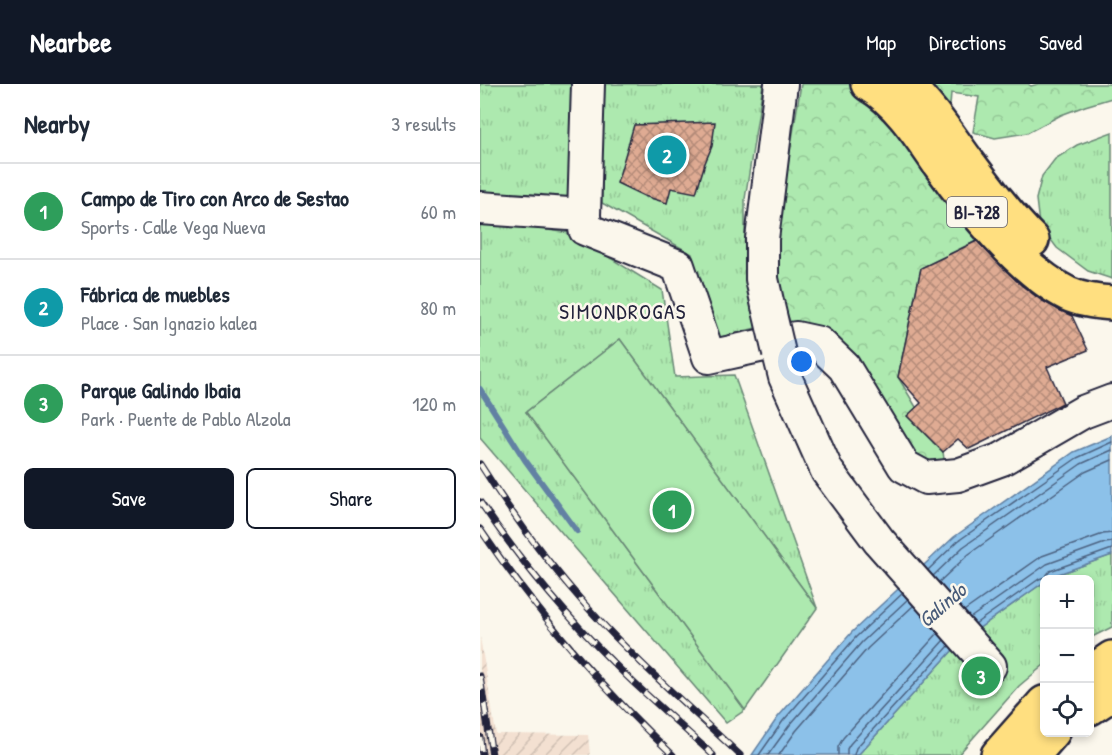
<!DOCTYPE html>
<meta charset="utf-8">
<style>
body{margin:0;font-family:"Patrick Hand",sans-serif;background:#f6f6f7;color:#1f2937}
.controls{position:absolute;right:18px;bottom:18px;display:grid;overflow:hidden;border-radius:9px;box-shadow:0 3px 9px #0003}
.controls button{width:54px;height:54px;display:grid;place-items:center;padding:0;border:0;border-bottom:2px solid #e0e1e3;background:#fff;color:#1f2937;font:30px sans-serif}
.you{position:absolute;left:322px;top:278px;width:21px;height:21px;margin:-15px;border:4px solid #fff;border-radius:50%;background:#1a73e8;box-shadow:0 0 0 9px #1a73e833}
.badge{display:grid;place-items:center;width:39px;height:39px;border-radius:50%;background:#111827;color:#fff;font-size:20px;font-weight:700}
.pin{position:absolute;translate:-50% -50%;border:3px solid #fff;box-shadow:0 2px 6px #0006}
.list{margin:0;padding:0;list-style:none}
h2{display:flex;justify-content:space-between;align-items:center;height:78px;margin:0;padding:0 24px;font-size:26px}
h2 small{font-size:20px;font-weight:400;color:#747a83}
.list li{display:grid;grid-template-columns:39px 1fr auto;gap:18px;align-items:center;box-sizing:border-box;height:96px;padding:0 24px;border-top:2px solid #e0e1e3}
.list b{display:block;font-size:22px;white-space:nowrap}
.list p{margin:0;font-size:20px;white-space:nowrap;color:#747a83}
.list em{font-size:20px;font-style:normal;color:#747a83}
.actions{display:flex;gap:12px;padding:18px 24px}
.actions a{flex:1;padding:14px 0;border:2px solid #111827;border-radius:9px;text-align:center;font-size:21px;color:#111827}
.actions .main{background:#111827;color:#fff}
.icon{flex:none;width:33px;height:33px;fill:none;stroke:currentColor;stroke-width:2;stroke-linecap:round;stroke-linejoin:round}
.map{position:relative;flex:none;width:632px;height:671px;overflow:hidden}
header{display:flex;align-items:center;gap:36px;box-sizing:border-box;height:84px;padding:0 30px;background:#111827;color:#fff}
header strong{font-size:28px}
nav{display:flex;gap:33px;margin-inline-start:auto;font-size:21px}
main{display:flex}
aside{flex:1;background:#fff}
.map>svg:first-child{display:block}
.industrial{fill:url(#industrial-furrows)}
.grass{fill:url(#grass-tufts);stroke:#688675;stroke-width:1.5}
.forest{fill:url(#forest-crowns);stroke:#688675;stroke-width:1.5}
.pitch{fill:#ade9af;stroke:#688675;stroke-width:1.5}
.water{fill:#8cc1e9;stroke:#6281a3;stroke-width:1.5}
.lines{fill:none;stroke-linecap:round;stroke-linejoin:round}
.shore{stroke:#4c6281;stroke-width:1.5}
.stream{stroke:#6281a3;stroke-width:6}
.building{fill:url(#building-cross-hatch);stroke:#22223b;stroke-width:1.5}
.minor-casing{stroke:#22223b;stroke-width:36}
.major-casing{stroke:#22223b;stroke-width:38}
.minor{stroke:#fbf7ec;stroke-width:32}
.major{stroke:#ffdf80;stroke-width:33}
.rail-casing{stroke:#22223b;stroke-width:7}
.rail{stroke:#fbf7ec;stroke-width:4.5;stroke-dasharray:14;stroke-linecap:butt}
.minor-bridge-casing{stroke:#22223b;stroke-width:36;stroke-linecap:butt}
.minor-bridge{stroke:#fbf7ec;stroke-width:32}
.labels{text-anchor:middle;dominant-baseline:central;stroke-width:5;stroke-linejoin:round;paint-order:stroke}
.shield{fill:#fbf7ec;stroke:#636270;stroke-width:1.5}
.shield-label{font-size:18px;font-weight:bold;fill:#22223b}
.neighbourhood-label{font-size:21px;letter-spacing:1.5px;fill:#22223b;stroke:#fbf7ec}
.water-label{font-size:21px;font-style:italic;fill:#475a78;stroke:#fbf7ec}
</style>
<header>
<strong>Nearbee</strong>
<nav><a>Map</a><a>Directions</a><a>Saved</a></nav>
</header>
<main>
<aside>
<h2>Nearby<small>3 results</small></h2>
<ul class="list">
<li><span class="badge" style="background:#2e9e5b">1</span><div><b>Campo de Tiro con Arco de Sestao</b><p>Sports · Calle Vega Nueva</p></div><em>60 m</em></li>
<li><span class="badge" style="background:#0f9aa8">2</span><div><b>Fábrica de muebles</b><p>Place · San Ignazio kalea</p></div><em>80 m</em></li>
<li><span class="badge" style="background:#2e9e5b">3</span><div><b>Parque Galindo Ibaia</b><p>Park · Puente de Pablo Alzola</p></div><em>120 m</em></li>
</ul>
<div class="actions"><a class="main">Save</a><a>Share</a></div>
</aside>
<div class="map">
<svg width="632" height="671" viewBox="0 0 632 671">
<defs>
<pattern id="industrial-furrows" width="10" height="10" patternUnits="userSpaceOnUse" patternTransform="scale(1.5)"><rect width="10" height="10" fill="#f3e0d1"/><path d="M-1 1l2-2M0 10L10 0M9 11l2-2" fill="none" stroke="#d0c0b4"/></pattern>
<pattern id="grass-tufts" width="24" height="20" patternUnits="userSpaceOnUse" patternTransform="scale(1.5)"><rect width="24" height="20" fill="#ade9af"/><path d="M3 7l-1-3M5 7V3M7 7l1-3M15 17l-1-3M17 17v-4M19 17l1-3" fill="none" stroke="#95c897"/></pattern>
<pattern id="forest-crowns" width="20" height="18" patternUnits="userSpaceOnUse" patternTransform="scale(1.5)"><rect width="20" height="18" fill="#ade9af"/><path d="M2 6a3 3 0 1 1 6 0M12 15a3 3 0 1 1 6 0" fill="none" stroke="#95c897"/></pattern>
<pattern id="building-cross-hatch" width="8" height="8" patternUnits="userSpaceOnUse" patternTransform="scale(1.5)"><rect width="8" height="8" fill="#dfab93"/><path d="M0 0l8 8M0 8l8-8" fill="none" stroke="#b48b79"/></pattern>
</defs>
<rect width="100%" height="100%" fill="#fbf7ec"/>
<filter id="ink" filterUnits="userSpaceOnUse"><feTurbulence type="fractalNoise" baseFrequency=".0167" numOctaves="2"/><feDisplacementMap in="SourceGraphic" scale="12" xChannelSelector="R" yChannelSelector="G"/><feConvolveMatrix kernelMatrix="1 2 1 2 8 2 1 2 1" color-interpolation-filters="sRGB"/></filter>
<g filter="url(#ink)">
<path class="industrial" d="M0 553 16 650 108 651 110 671H0Z"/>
<path class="grass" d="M0 0H95L90 118 0 111Z
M122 0H283L265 115V163L276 244 236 254 212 170 122 119Z
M632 48V195L608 187 577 164 559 140 556 115 562 92 575 75 597 61Z
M0 137 90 149 182 206 195 293 254 291 337 524 140 255 46 328 265 626 246 639 0 354Z
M632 471V543L610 554V496H568L573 492Z
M564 498V581L539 602 478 671H378L481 557Z"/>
<path class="forest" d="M321 0H370L381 4 504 153 441 184 418 293 463 368 465 382 435 378 316 254 291 185Z
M445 0H548L551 2 558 0H632V14L605 22 581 31 547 49 515 54 493 48 499 13 471 9 469 34Z"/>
<path class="pitch" d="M140 255 337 524 265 626 46 328Z"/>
<path class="water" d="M632 352V471L573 492 568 495 564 496V498L481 557 378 671H272L298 633 372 548 474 453 594 368Z"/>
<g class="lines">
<path class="shore" d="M448 486 478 457 597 374 632 358
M453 492 483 463 601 380 632 366
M459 498 489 470 605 388 632 376
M484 527 562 472 623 450 632 449
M490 534 567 480 625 459 632 458
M495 540 559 495 565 493 570 487 632 465
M279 671 303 637 376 553 423 509
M288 671 309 642 382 558 428 515
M299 671 316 647 388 564 433 522
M358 671V663L363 654 458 549
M367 671V665L370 660 464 556
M374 671 376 664 469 562"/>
<path class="stream" d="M0 305 45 376 97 447"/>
</g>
<path class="building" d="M235 38 232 62 225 79 216 109 191 104 187 119 164 112 137 99 154 41Z
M497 157 522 183 541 201 561 216 579 226 592 232 608 266 567 283 583 319 489 365 478 355 463 368 427 332 441 319 418 293 441 184Z"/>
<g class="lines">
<g class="minor-casing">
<path id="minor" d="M108 0 104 131 105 145 198 182 229 273 316 254 339 259 364 283 424 382 446 394 478 391 522 375 603 328 632 317
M0 124 104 131
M288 222 282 195V155L301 0
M299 269 305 293 347 387 399 457 510 582"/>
</g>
<g class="major-casing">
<path id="major" d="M388 0C419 18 440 52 460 81 490 123 542 187 588 210 601 216 617 218 632 219
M425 0C448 21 466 48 484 73 505 101 527 131 552 156
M610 589 632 574
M610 624 632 610
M518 671 564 619
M553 671 573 648"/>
</g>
<use href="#minor" class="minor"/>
<use href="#major" class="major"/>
<g class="rail-casing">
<path id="rail" d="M0 380C32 431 68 479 108 524 155 576 209 623 260 671
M0 418C45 484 97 545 155 600 181 624 207 647 233 671
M0 445C57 529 118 601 193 671
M0 592 12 671
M0 653 2 671"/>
</g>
<use href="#rail" class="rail"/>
<g class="minor-bridge-casing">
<path id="minor-bridge" d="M288 222 299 269"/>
</g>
<use href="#minor-bridge" class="minor-bridge"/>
</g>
</g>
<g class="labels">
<rect class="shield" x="467" y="113" width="60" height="30" rx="4.5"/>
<g class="shield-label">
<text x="497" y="128">BI-728</text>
</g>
<g class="neighbourhood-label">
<text x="143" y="227">SIMONDROGAS</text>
</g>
<g class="water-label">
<text transform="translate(462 521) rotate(-41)">Galindo</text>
</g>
</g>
</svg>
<div class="controls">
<button>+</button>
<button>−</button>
<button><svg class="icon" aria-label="locate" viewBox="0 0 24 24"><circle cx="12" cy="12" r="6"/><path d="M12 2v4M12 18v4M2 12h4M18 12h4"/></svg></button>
</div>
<div class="you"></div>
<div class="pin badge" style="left:192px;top:426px;background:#2e9e5b">1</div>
<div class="pin badge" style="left:187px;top:71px;background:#0f9aa8">2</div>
<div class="pin badge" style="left:501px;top:592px;background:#2e9e5b">3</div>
</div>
</main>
